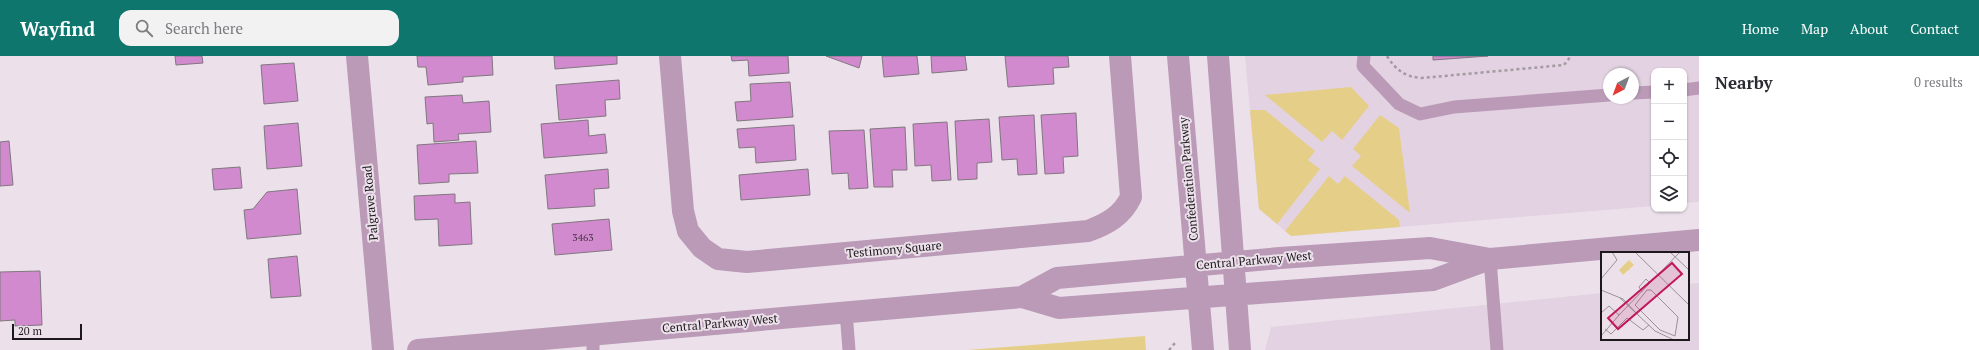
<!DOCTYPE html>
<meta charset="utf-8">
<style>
body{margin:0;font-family:"PT Serif",serif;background:#f2f2f3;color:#2b2b33}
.controls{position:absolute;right:12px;top:12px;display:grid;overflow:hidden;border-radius:8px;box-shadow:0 1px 3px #0004}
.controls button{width:36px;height:36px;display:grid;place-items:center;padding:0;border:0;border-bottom:1px solid #e1e1e2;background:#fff;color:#2b2b33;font:20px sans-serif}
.compass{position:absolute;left:1603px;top:12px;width:36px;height:36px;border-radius:50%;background:#fff;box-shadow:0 1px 3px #0004;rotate:221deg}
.scale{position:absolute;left:12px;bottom:10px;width:70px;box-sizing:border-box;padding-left:4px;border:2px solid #1c181b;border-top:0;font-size:11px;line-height:14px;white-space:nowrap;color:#1c181b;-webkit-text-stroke:3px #ece1eb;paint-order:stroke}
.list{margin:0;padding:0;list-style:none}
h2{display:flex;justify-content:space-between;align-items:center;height:52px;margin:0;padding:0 16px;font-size:17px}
h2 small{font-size:13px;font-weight:400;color:#7c7c81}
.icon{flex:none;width:22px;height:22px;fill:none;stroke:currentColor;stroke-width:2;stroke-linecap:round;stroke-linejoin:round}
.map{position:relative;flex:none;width:1699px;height:294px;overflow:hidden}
header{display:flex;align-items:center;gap:24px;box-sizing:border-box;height:56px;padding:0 20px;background:#0f766e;color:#fff}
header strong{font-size:19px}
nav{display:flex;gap:22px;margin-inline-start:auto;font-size:14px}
.search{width:280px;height:36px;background:#f2f2f3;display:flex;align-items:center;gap:10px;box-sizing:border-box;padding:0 14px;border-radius:12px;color:#7c7c81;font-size:15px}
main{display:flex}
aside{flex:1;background:#fff}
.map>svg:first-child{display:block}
.built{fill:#e3d2e1;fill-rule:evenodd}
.green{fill:#e5cf88}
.building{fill:#d28ace;stroke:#80777f}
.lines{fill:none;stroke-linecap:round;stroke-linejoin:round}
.path{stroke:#a39ba2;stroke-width:2.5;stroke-dasharray:3 3;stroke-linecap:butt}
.service{stroke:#ba9ab7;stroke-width:13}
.minor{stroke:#ba9ab7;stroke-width:22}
.tertiary{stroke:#ba9ab7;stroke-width:22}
.labels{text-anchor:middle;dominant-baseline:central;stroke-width:4;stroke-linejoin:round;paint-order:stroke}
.number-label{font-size:10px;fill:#4a3448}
.street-label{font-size:12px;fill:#1c181b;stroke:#ece1eb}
.inset-road{fill:none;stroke:#999198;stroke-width:1}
.view{fill:#c2185b;fill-opacity:0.15;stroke:#c2185b;stroke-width:2}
.inset-edge{fill:none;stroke:#1c181b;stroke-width:2}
</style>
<header>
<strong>Wayfind</strong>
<div class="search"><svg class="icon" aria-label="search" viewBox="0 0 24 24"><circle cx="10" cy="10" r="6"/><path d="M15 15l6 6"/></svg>Search here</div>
<nav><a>Home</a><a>Map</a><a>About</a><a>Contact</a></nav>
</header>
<main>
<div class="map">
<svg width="1699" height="294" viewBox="0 0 1699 294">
<rect width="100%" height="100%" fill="#ece1eb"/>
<path class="built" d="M1245 0H1699V146L1684 147V15H1654V150L1291 180 1259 153ZM1609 18H1633V42H1609Z
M1699 227V294H1265L1271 271 1602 237V283H1688V228Z"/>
<path class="green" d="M1351 31 1369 50 1342 84 1332 75 1322 86 1265 39Z
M1250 54H1265L1315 95 1308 104 1320 113 1277 168 1259 153Z
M1380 59 1399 72 1410 157 1352 110 1361 100 1353 93Z
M1329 120 1338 128 1345 120 1399 164 1400 171 1291 180 1285 175Z
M1145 280 1146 294H967Z"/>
<path class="building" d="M175 0H202L203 7 176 9Z
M417 0H492L493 19 463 21V26L428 29 426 11H418Z
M554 0H617V8L555 13Z
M731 0H788L789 17 749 20 748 4 732 5Z
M826 0H862L859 12Z
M882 0H917L919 18 884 21Z
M931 0H965L967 14 932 17Z
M1005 0H1068L1069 11 1053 12 1054 28 1008 31Z
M1433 0H1488L1433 4Z
M294 7 298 45 264 48 261 9Z
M619 24 620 43 605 44 606 60 559 64 556 29Z
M790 26 793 61 737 65 735 46 751 45 750 28Z
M462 39 463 47 489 45 491 76 458 78 459 84 434 86 433 67 427 68 425 41Z
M1076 57 1078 100 1063 101 1064 117 1045 118 1041 59Z
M1034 59 1037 118 1018 119 1017 103 1002 104 999 61Z
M989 63 992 106 977 107V123L958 124 955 65Z
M588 64 589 80 605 78 607 97 544 102 541 68Z
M947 66 951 124 932 125 931 109 915 110 913 68Z
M298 67 302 110 267 113 264 70Z
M794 69 796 104 756 107 755 91 739 92 737 73Z
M905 71 907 114H892L893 131H874L870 73Z
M864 74 868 132 849 133 848 117 832 118 829 75Z
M9 85 13 129 0 130V86Z
M476 85 478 117 449 118V126L419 128 417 89Z
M240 111 242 132 214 134 212 113Z
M608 113 609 132 594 133 595 150 548 153 545 119Z
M808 113 810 139 741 144 739 119Z
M297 133 301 178 247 183 244 154 253 153 267 136Z
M455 138V147L470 146 472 188 439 190 438 163 415 164 414 140Z
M609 163 612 194 555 199 552 168Z
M297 200 301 240 271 242 268 203Z
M40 215 42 269 15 270V264L0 265V216Z"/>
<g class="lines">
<path class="path" d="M1387 0C1396 14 1405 21 1422 22L1564 9 1571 0
M1169 294 1175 287"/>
<path class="service" d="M1364 0 1363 10 1399 48 1420 58 1454 51 1609 39
M1684 34 1699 32
M1633 37 1654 36
M1490 203 1497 294
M846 256 849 294
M593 278V294"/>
<path class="minor" d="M357 0 383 294
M670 0 683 155 688 175 702 192 718 203 747 206 1088 175C1107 168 1122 160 1131 141L1120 0"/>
<path class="tertiary" d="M1178 0 1203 294
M1218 0 1240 294
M1022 241 1059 252 1433 224 1490 203 1699 184
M418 294 1022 241 1057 222 1280 202 1430 192 1490 203"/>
</g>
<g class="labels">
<g class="number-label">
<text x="583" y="181">3463</text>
</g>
<g class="street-label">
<text transform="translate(1188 123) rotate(-95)">Confederation Parkway</text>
<text transform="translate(370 147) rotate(-95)">Palgrave Road</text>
<text transform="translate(894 193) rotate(-5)">Testimony Square</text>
<text transform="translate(1254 204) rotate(-5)">Central Parkway West</text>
<text transform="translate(720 267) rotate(-5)">Central Parkway West</text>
</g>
</g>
<g transform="translate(1601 196)">
<rect width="88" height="88" fill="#ece1eb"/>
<path d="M28 8 33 13 22 23 18 18Z" fill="#e5cf88"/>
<path class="inset-road" d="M34 0 88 53M69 0 88 18M0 27 16 8 11 0M0 38 22 47 38 64M46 38H50L77 65 74 84 59 78 34 53ZM41 40 38 35 45 27 49 31M19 46 54 79 73 88M0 61 8 54 18 63M18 63 79 0M4 77 10 82 26 66 42 78 48 73M0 84 19 62"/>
<path class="view" d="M71 11 81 22 17 77 7 66Z"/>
<rect width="88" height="88" class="inset-edge"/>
</g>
</svg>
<div class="controls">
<button>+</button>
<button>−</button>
<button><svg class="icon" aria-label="locate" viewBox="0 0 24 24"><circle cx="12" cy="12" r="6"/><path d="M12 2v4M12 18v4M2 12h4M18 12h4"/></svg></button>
<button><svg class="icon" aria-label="layers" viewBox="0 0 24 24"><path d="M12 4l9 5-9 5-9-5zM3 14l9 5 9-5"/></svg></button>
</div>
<svg class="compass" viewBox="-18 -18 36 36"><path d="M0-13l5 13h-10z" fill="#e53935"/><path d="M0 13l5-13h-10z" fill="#7c7c81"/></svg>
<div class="scale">20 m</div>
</div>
<aside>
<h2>Nearby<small>0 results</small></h2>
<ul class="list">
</ul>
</aside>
</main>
